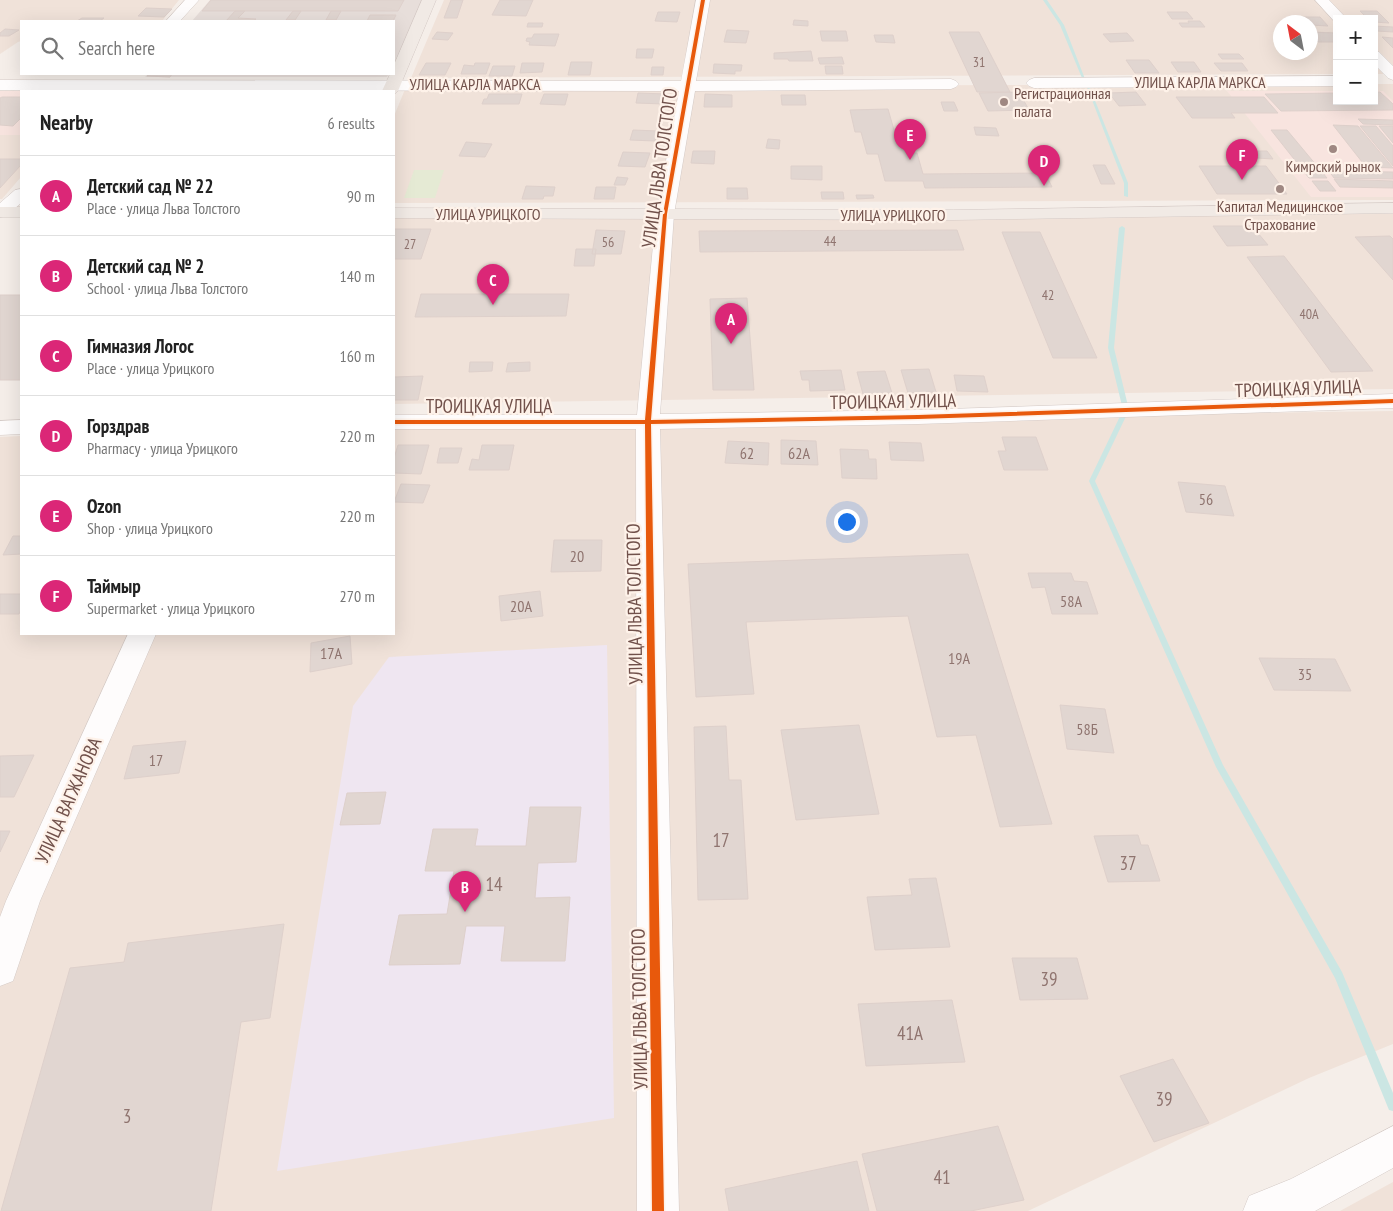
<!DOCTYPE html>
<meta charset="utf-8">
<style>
body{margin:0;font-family:"PT Sans Narrow",sans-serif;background:#f6f6f6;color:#222}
.controls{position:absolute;right:15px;top:15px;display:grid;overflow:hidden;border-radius:0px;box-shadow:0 5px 20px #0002}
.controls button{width:45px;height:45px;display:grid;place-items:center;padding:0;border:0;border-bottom:1px solid #e0e0e0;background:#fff;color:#222;font:25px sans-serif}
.compass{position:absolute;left:1273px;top:15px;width:45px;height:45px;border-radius:50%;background:#fff;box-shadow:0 5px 20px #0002;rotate:328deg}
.you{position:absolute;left:846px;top:521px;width:18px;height:18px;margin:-12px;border:4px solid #fff;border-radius:50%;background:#1a73e8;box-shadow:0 0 0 8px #1a73e833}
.badge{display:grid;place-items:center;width:32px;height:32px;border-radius:50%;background:#db2777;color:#fff;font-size:16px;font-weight:700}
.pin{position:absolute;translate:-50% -41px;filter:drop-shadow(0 1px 2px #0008)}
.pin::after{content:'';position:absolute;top:26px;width:18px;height:15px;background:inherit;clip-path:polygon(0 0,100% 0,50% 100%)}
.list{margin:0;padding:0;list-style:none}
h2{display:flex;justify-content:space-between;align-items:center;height:65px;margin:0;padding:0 20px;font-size:21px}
h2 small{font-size:16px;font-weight:400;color:#767676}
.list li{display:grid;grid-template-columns:32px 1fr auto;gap:15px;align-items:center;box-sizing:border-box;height:80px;padding:0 20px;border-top:1px solid #e0e0e0}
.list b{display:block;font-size:19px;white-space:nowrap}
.list p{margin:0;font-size:16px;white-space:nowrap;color:#767676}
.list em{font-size:16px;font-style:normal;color:#767676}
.icon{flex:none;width:28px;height:28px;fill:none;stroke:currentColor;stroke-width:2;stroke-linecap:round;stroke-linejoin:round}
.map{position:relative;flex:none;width:1393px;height:1211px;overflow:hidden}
.search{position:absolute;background:#fff;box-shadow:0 5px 20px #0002;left:20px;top:20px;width:375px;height:55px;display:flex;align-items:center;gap:12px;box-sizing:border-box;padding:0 18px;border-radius:0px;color:#767676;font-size:19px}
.panel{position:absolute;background:#fff;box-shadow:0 5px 20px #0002;left:20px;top:90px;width:375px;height:545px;border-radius:0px}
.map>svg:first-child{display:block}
.residential{fill:#f0e2d9;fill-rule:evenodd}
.commercial{fill:#f8e4df}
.industrial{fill:#e7deda}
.education{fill:#efe6f1}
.green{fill:#e5ead4}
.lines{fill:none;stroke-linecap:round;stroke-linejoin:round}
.stream{fill:#cbe6e3;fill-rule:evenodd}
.building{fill:#e1d6d1;stroke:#ded0cb}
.minor-casing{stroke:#d4cac6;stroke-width:1}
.major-casing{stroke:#d4c9c5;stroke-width:1}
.minor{fill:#fefcfc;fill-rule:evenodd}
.major{fill:#f1eae5;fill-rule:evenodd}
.cycleway-casing{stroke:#fef2e9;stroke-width:3}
.cycleway{fill:#e8590c;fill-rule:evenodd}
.poi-dot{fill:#9f8882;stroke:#fef2e9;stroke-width:2}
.labels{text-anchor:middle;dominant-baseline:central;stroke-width:4.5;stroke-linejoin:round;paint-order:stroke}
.far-number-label{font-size:14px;fill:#8f746f}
.far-street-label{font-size:16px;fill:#71514b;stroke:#fef2e9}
.far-poi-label{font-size:16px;fill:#71514b;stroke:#fef2e9}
.number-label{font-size:16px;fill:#8f746f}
.street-label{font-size:19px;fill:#71514b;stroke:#fef2e9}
.near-number-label{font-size:19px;fill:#8f746f}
</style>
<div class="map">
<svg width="1393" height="1211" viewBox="0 0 1393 1211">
<rect width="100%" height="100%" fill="#f5eee9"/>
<path class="residential" d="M0 0H179L162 21H21V41L18 42 0 54Z
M444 0H1393V74H1374V19H1337V74L411 78ZM1280 22H1310V52H1280Z
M1337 84V101H1374V84H1393V200L394 203V116L406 87Z
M0 135H21V177L2 199H0Z
M1393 214V389L394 404V217Z
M1393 411V1044L1309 1078 1028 1211H0V437L21 436V634H394V426Z
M1393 1182V1211H1340Z"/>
<path class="commercial" d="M0 91H99H21V135H0Z
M1227 91H1337V101H1374V91H1383L1393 101V197H1311Z"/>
<path class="industrial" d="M210 0H424L394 64V21H192Z
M148 74H389L387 77H145Z"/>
<path class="education" d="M607 645 614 1118 277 1171 353 706 389 657Z"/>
<path class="green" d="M414 170H444L435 198H404Z"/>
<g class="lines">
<path class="stream" d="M1043 0H1047L1064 25 1085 79 1082 78 1060 25Z
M1087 87 1090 88 1128 183V197L1124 196V183Z
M1122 226 1125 228 1114 348 1129 410 1095 481 1223 765 1342 972 1393 1093V1111L1389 1110 1335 978 1216 767 1089 481 1123 410 1108 348 1119 228Z"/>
</g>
<path class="building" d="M211 0H404L398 11H202Z
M451 0H463L457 18H444Z
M500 0H533L526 16 492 15Z
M146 8 172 9 164 17 138 16Z
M235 11H245L238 18 256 19 253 21H226Z
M293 11H301L295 20H286Z
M331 11H341L336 20H326Z
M1360 11H1377L1389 23 1374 22V19H1368Z
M658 12H680L677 22 655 21Z
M1167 12H1187L1193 19H1172Z
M370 15H396L393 21H367Z
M1298 17H1320L1328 26 1310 25V22H1303Z
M82 18H104L100 21H77Z
M794 20 808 21V26L793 25Z
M1188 21H1200L1205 27H1182L1179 23H1189Z
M528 23H543L542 27H527Z
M1374 26 1393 27V32L1377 31Z
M5 29 19 30 9 36H0V33Z
M727 30 749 31 746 43 724 42Z
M820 31H846L848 41H822Z
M437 32 453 33 448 40 432 39Z
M949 32H979L1010 92H977Z
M1310 32 1336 33 1337 42H1318Z
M1127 33 1134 41 1110 42 1103 34Z
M534 34H559L555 46 529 45 530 42 526 41 527 38H532Z
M874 35H893L895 43 876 42Z
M1382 37 1393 38V48Z
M637 49H654L652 58H636Z
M811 51 813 61H789L788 59H774V53Z
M1218 54H1239L1244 59H1222Z
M842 57 844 64H820L818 58Z
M1126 60H1149L1159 73H1135Z
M571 62H592L590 75H568Z
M1171 62H1194L1201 72H1178Z
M426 63H451L445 75H419Z
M475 63H490L486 74H461L464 65 474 66Z
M522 63H544L542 72 520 73Z
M1214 63H1242L1248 71H1221Z
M714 64 742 65 741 71H735V74L713 73Z
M493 66H515L512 76H489Z
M825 66H842L843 74H826Z
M652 67H664L663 75H651Z
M150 74H172L170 77 147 76Z
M1019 92 1029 110 988 111 979 93Z
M1136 92 1146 105 1119 106 1109 93Z
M1374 92H1380L1393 104V110L1281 111 1265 94 1337 93V101H1374Z
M638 93 666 94 664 104 636 103Z
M489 94H522L519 104H482L484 99H487Z
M544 94H568L565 105 540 104Z
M705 94 732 95V107H704Z
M781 95H805L806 105H782Z
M2 97H21V118L13 126 0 125V98Z
M1176 97H1264L1278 113H1231L1235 118H1192Z
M941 102H954L958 111H944Z
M888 109 894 130H900L908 153H917L923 174 1045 173 1052 187 925 188 923 181H885L878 154H867L861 132H855L850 110Z
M1358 119 1393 120V125L1363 124Z
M1333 125 1358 126 1393 168 1366 167Z
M1360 126H1376L1393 146V166Z
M1379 126H1393V143Z
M974 127 996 128 999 136 976 135Z
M633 130 658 131 655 141 630 140Z
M1271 130H1287L1327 178H1309Z
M768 139 780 140 779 149 766 148Z
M466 142 492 144 485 157 459 156Z
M693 151H715L714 164 691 163Z
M1252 151H1267L1273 159 1257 158Z
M623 152 650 153 645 167 618 166Z
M0 159H21V165L0 188Z
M1093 165H1105L1115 184H1101Z
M791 166H822V180L791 179Z
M1199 166H1266L1287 194H1217Z
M1329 171 1393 172V179L1334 178Z
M617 177 628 178 625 185H614Z
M1334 179 1393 181V188L1340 187Z
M1312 181H1328L1336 191H1320Z
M526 186 555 187 553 196H544L543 199H522Z
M596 187H616L614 199H594Z
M727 188H747L748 199H727Z
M821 192H843L844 199H822Z
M856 195H873L874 198 857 199Z
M1213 226H1252L1268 245 1227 246Z
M394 229H431L421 259H394Z
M596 230 625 231 621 254H592Z
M957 230 964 250 700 252 699 231Z
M1002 232H1040L1097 358H1053Z
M1390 236 1393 239V280L1355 237Z
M576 249H596L594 266H574Z
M1284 256 1373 371 1331 372 1247 257Z
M421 294H569L566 316 415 317Z
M0 295H21V380H0Z
M747 298 754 390H713L710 299Z
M470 362H493L492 371 469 372Z
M530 362V371L506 372 508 363Z
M929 369 936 392 908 393 901 370Z
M841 370 845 390 810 391 809 380H802L800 371Z
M885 371 892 393 863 394 857 372Z
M954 375 984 376 988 392 957 391Z
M423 376 418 400H394V377Z
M1002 437H1036L1048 470H1004L998 451H1006Z
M781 440 816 441 818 465 781 464Z
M728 441 769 443 768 465 725 463Z
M889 442 921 443 924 461 891 460Z
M398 445H429L421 474 394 473V458Z
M482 445H514L509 470H469L472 459 479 460Z
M440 448H462L458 463H437Z
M840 449 868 450 869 459H876L877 479 842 478Z
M1178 482 1225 486 1234 516 1186 512Z
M401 484 430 485 423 503 394 502Z
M13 536H21V554L3 555Z
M554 540H602L601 571 551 572Z
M968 554 1052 824 1000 827 976 735 937 737 908 616 746 622 754 694 696 697 688 564Z
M1028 573H1071L1074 581 1087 582 1098 614H1052L1045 587 1032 588Z
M540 591 543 616 501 621 499 596Z
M0 594H21V609L19 614H0Z
M350 636 352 664 310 672 311 643Z
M1259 658 1335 659 1351 691 1274 690Z
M1060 705 1105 709 1114 753 1067 749Z
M859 725 879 814 796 820 781 730Z
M726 726 729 780H741L748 899 698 900 694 727Z
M186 741 179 773 124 779 133 746Z
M34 755 14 797H0V756Z
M386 792 380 824 340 825 347 793Z
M530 807H581L576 862 538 863 535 898 570 897 565 961H501L505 926H466L460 964 389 965 399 915 447 914 454 871H425L433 829H478L475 846H526Z
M0 831H10L0 852Z
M1138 835 1141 845H1148L1160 881 1108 882 1094 836Z
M936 878 950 947 875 950 867 897 912 895 909 879Z
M284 924 270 1018 241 1022 211 1211H1L70 968 124 962 128 943Z
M1012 958H1077L1088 999 1020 1000Z
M952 1000 965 1062 866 1066 858 1004Z
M1173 1059 1209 1123 1154 1142 1120 1076Z
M998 1126 1024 1200 971 1211H877L862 1154Z
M857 1161 869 1211H729L725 1189Z"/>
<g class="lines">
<g class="minor-casing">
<path id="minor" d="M185 0H199L180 21H166Z
M696 0H710L696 81 951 79 956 81 959 84 956 87 951 89 695 91 674 214 660 414 918 410 1393 394V408L918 424 660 429 679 1211H637L636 429H394V415H637L656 214 679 91 0 90V80L681 81Z
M1315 0H1329L1347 19H1337V22H1335Z
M1374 51 1379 52 1393 66V80L1388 78 1374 64Z
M1337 76V86L1034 88 1029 86 1026 83 1029 80 1034 78Z
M21 189V203L6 216 0 217V203L15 190Z
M21 420V434L0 435V421Z
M128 634H156L40 901 13 981 0 986V917L6 901Z
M1393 1126V1168L1315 1211H1243L1249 1196 1291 1179Z"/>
</g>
<g class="major-casing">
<path id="major" d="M422 0H436L398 91 394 95V91H382L390 74H394V65Z
M1393 203V213L953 220 394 218V208L953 210Z
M0 207H21V217H0Z"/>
</g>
<use href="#minor" class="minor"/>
<use href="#major" class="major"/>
<g class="cycleway-casing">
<path id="cycleway" d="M701 0H705L667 214 651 420 918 415 1393 399V403L918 419 651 424 664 1211H652L645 424H394V420H645L663 214Z"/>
</g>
<use href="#cycleway" class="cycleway"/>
</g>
<g class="poi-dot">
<circle cx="1004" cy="102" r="5"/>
<circle cx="1333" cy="149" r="5"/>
<circle cx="1280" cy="189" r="5"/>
</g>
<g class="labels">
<g class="far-number-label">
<text x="979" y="62">31</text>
<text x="830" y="241">44</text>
<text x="608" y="242">56</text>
<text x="410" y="244">27</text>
<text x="1048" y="295">42</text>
<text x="1309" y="314">40А</text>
</g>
<g class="far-street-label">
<text x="1200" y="82">УЛИЦА КАРЛА МАРКСА</text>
<text x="475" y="84">УЛИЦА КАРЛА МАРКСА</text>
<text x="488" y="214">УЛИЦА УРИЦКОГО</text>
<text x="893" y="215">УЛИЦА УРИЦКОГО</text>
</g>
<g class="far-poi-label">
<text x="1014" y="93" text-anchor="start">Регистрационная<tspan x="1014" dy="18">палата</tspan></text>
<text x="1333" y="166">Кимрский рынок</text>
<text x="1280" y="206">Капитал Медицинское<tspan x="1280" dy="18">Страхование</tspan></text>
</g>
<g class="number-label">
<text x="747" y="453">62</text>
<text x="799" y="453">62А</text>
<text x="1206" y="499">56</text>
<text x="577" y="556">20</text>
<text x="1071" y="601">58А</text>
<text x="521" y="606">20А</text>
<text x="331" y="653">17А</text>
<text x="959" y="658">19А</text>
<text x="1305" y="674">35</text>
<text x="1087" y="729">58Б</text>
<text x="156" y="760">17</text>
</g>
<g class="street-label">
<text transform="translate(659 168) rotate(-82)">УЛИЦА ЛЬВА ТОЛСТОГО</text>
<text transform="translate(1298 388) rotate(-2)">ТРОИЦКАЯ УЛИЦА</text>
<text transform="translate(893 401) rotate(-1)">ТРОИЦКАЯ УЛИЦА</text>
<text x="489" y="406">ТРОИЦКАЯ УЛИЦА</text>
<text transform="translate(634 604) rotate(-91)">УЛИЦА ЛЬВА ТОЛСТОГО</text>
<text transform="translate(68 800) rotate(-66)">УЛИЦА ВАГЖАНОВА</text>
<text transform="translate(639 1009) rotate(-91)">УЛИЦА ЛЬВА ТОЛСТОГО</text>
</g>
<g class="near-number-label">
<text x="721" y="840">17</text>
<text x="1128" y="863">37</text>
<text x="494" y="884">14</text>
<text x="1049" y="979">39</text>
<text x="910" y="1033">41А</text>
<text x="1164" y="1099">39</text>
<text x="127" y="1116">3</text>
<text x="942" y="1177">41</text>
</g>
</g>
</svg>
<div class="controls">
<button>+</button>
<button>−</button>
</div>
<svg class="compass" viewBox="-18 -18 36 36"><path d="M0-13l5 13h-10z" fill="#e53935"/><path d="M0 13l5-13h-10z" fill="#767676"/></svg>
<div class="you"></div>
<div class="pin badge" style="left:731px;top:344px">A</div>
<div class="pin badge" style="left:465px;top:912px">B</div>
<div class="pin badge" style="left:493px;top:305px">C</div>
<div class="pin badge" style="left:1044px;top:186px">D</div>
<div class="pin badge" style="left:910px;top:160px">E</div>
<div class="pin badge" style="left:1242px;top:180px">F</div>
<div class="search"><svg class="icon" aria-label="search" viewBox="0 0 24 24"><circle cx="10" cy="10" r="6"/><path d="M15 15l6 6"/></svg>Search here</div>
<section class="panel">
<h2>Nearby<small>6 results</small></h2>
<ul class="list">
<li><span class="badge">A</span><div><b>Детский сад № 22</b><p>Place · улица Льва Толстого</p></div><em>90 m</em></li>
<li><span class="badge">B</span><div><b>Детский сад № 2</b><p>School · улица Льва Толстого</p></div><em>140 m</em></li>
<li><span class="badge">C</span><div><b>Гимназия Логос</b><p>Place · улица Урицкого</p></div><em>160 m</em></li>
<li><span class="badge">D</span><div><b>Горздрав</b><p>Pharmacy · улица Урицкого</p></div><em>220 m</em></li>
<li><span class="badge">E</span><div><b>Ozon</b><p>Shop · улица Урицкого</p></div><em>220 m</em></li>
<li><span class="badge">F</span><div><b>Таймыр</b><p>Supermarket · улица Урицкого</p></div><em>270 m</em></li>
</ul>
</section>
</div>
